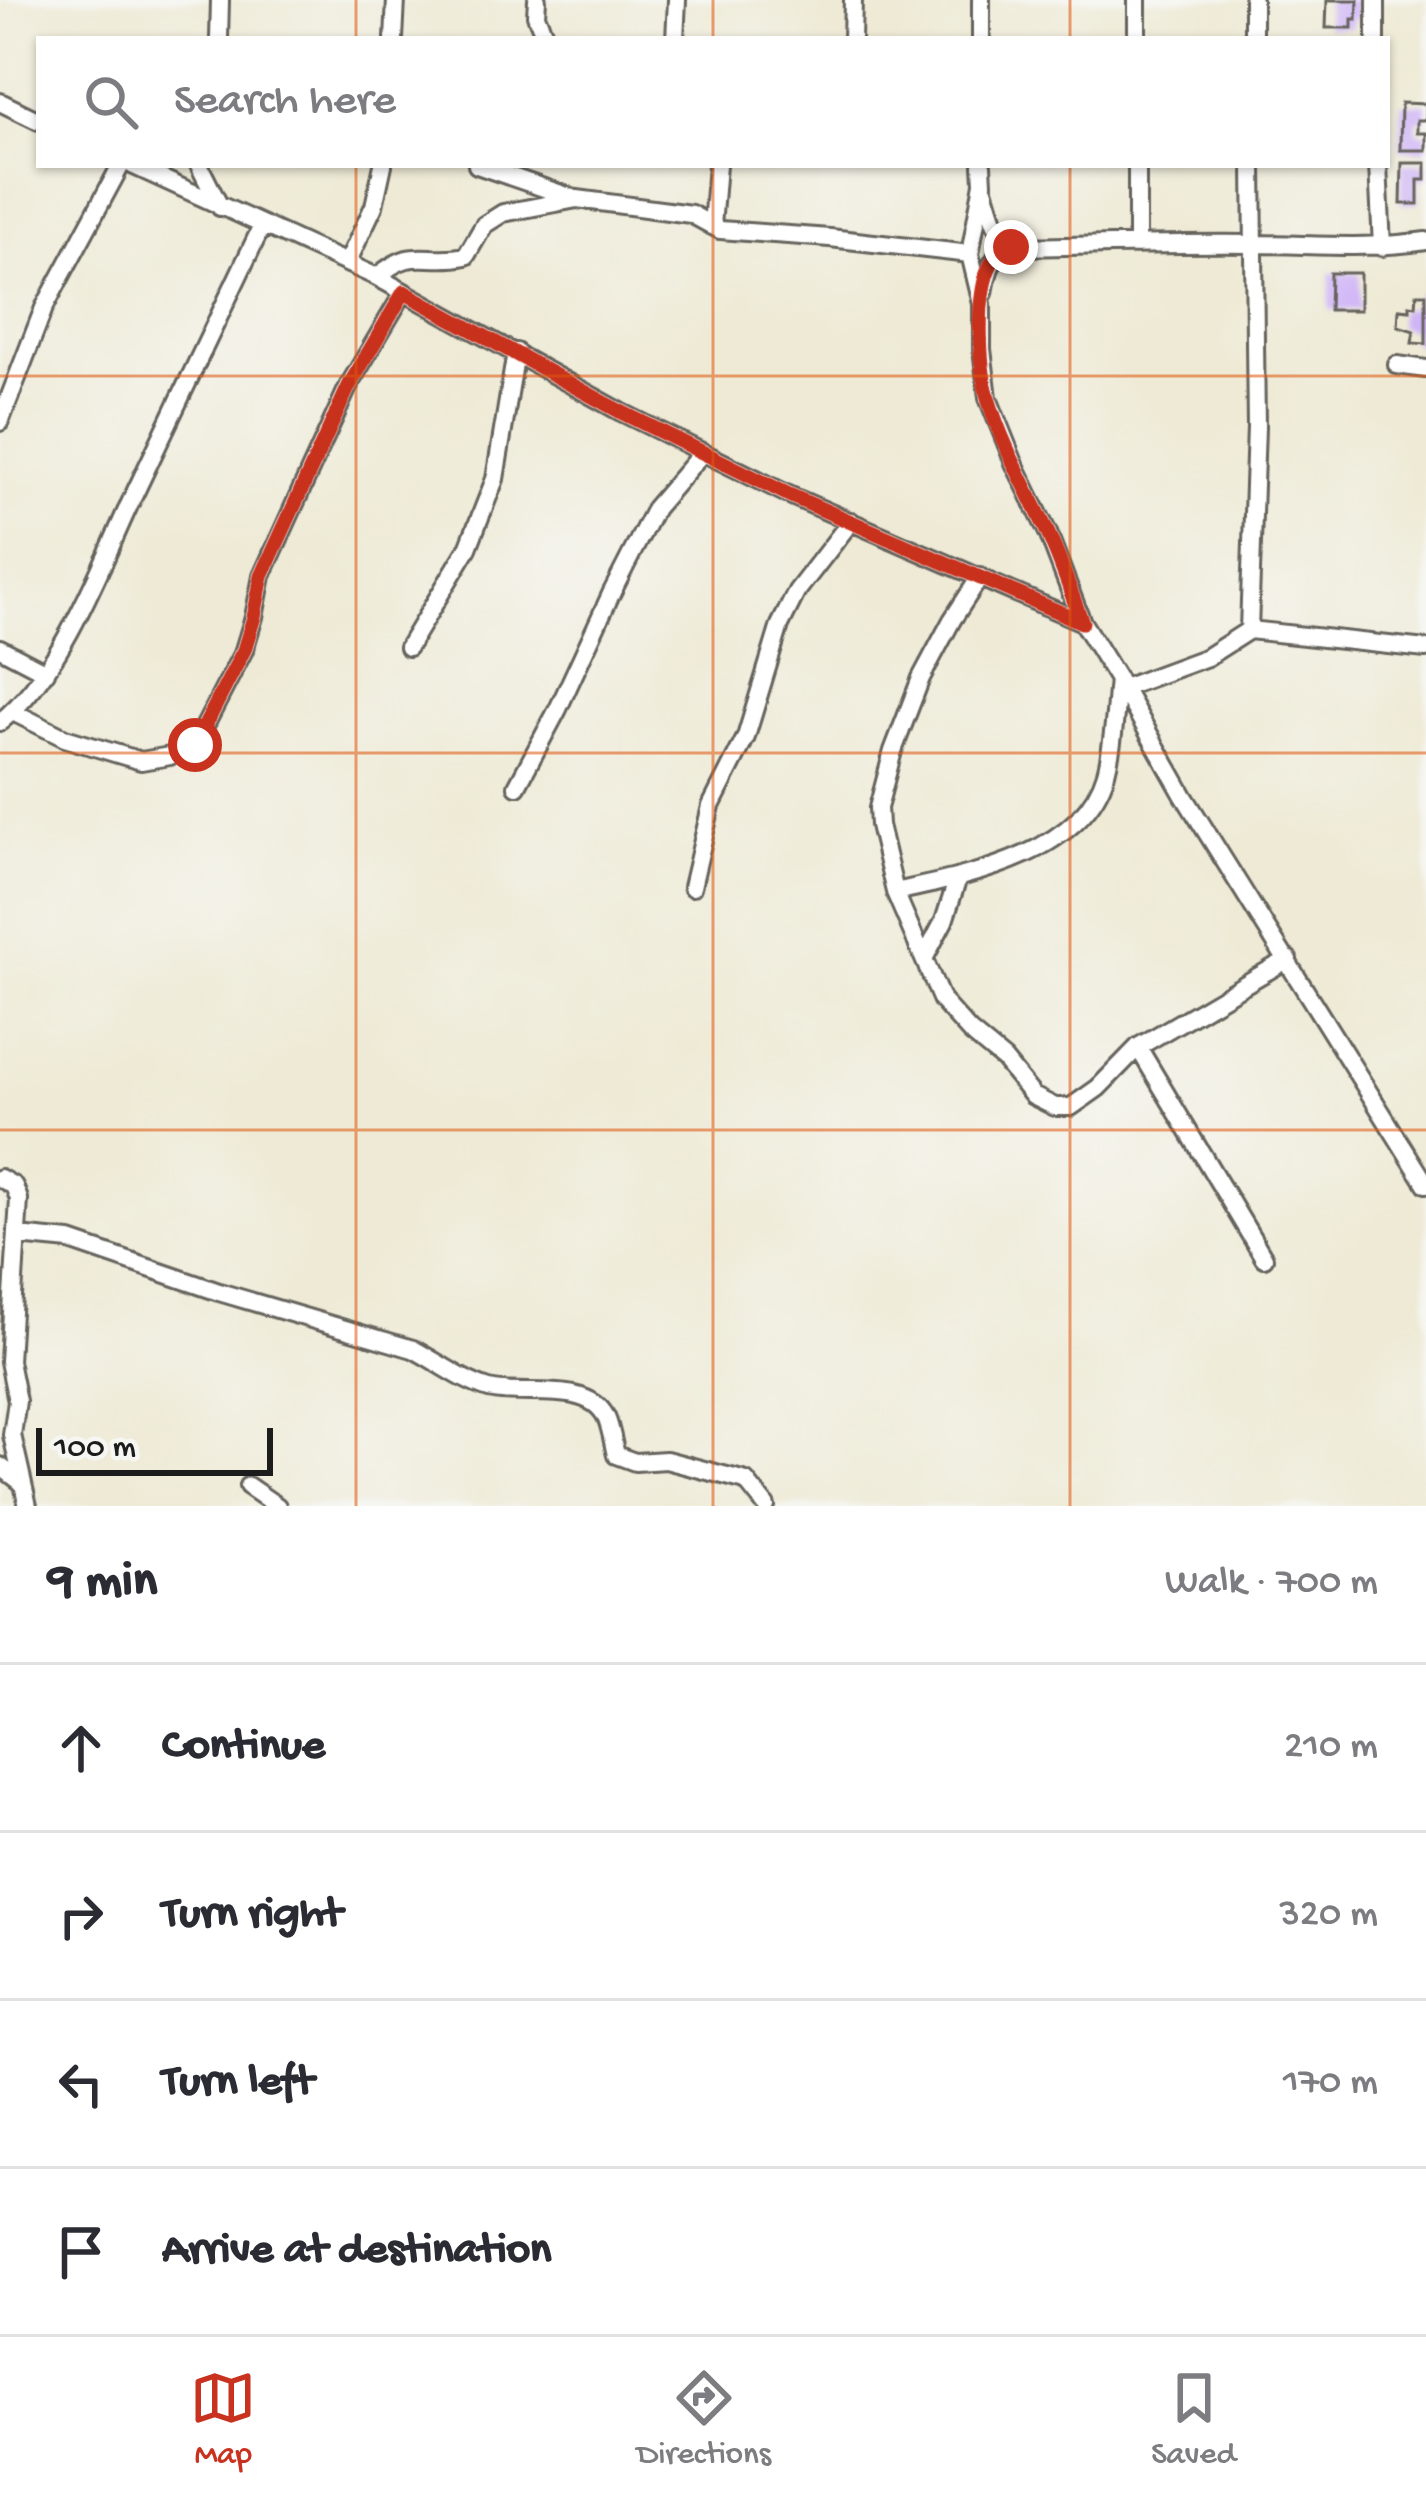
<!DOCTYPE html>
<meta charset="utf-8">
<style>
body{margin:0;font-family:"Gochi Hand",sans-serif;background:#f7f7f7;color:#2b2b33}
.scale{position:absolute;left:36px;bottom:30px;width:237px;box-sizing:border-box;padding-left:12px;border:6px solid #1c1c1c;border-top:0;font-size:33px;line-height:42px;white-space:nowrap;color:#1c1c1c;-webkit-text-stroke:9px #f6f6f2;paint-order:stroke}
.stop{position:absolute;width:36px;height:36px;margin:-27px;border:9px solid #c8321e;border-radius:50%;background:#fff}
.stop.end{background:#c8321e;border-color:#fff;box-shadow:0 3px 12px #0008}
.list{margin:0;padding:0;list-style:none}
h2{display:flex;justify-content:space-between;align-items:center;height:156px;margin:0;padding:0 48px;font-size:51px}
h2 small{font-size:39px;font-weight:400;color:#7c7c81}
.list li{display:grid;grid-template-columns:78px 1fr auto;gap:36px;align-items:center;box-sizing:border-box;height:168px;padding:0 48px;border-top:3px solid #e1e1e2}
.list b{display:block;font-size:45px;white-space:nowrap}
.list em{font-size:39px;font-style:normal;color:#7c7c81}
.icon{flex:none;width:66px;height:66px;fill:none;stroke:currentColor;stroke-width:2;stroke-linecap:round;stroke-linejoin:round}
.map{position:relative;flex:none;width:1426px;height:1506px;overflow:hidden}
.search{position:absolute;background:#fff;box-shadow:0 3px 9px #0004;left:36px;right:36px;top:36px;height:132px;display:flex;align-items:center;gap:30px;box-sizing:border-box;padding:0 42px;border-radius:0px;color:#7c7c81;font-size:45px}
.sheet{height:828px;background:#fff}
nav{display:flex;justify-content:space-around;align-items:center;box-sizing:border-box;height:168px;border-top:3px solid #e1e1e2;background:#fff;font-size:33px;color:#7c7c81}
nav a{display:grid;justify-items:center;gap:6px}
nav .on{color:#c8321e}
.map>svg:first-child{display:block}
.building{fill:#cfb4f7}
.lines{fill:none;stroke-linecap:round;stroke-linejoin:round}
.street-casing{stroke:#66645d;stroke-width:22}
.street{stroke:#fff;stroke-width:16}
.route{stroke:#c8321e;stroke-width:15}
.grid{fill:none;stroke:#de560d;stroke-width:3;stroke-opacity:0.55}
</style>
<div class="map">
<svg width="1426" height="1506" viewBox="0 0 1426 1506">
<rect width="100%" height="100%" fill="#f6f6f2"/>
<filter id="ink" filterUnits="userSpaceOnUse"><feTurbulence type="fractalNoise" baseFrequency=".00833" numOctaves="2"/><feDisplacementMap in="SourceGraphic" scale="24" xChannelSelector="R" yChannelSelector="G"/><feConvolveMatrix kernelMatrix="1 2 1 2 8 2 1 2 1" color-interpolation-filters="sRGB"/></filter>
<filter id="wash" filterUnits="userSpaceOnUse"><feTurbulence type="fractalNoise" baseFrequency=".004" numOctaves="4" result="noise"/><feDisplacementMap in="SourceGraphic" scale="48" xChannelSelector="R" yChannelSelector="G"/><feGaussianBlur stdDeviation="2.7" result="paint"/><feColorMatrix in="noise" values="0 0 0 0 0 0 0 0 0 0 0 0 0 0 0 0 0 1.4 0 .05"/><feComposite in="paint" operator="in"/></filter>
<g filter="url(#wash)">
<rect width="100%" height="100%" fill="#eeead5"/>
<g id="blocks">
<path class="building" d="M1327 0H1358L1357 19H1352V28H1326Z
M1401 103 1426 104V117L1424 120H1417V133H1426V150H1400Z
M1402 163H1426V180H1418V204H1401Z
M1330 273H1360V310H1329Z
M1417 294H1426V344L1412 343 1414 331 1398 326 1399 309 1410 310V305L1416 306Z"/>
</g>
</g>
<g filter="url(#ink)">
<use href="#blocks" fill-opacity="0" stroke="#66645d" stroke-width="3"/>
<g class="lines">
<g class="street-casing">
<path id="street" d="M537 0 536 15 546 39
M981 0V39
M1253 0V39
M219 39 220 0
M394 39 396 0
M675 39 677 0
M852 39 853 0
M1137 39V0
M1376 39V0
M0 102 39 121
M132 165 377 277 621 412 789 495 1082 622
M199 165 220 207
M477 165 573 198
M982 165 983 183 970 254 982 304V349L988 398 1014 463 1048 533 1082 622 1123 688 1184 796 1426 1184
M1378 165 1382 247
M984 189C991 211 995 231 1011 247
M712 226 717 165
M1137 245V165
M347 263 374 206 383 165
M377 277C415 244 424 265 466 256L484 225 503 213 577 199 691 214 720 230 830 238 970 254
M984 293C988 271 990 257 1011 247 1091 246 1171 243 1251 244 1312 244 1365 250 1426 241
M1397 365 1426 369
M0 422 44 308 121 165
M980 577 952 620 921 678 893 751 878 808 879 825 895 892 942 1001 970 1032 1004 1060 1033 1096 1055 1107H1071L1098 1088 1138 1047 1288 959
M1249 630 1426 649
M408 647 468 548 495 479 516 352
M0 648 46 672
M1123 688 1207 657 1249 630 1256 427 1253 165
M13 712 65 738 141 761 170 756 195 745 244 650 254 617 262 576 349 385 404 292
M0 722C61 673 98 572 131 501 175 410 218 318 262 226
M517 786 558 709 611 594 655 508 703 452
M692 887 711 806 746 737 780 625 797 591 851 521
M895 892C967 876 1082 855 1106 773 1114 743 1115 710 1118 679
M925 957 944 921 958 878
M1138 1047 1264 1258
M0 1178 14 1186 19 1199 9 1361 17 1401 12 1435 28 1506
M18 1236 70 1241 219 1292 413 1349C438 1362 462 1381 489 1389 522 1398 588 1380 606 1417 611 1428 613 1443 616 1455L635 1462 666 1460 746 1481 766 1506
M0 1466 21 1482
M248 1486 277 1506"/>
</g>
<use href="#street" class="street"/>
</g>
</g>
<g class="lines" filter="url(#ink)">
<path class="route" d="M195 745 244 650 254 617 262 576 349 386 404 292 621 412 789 495 1082 622C1070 590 1060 558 1045 527 1026 486 1002 445 989 401 979 369 975 294 991 264 995 255 1003 251 1011 247"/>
</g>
<path class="grid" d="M356 0V39M713 0V39M1070 0V39M356 165V1506M713 165V1506M1070 165V1506M0 376H1426M0 753H1426M0 1130H1426"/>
</svg>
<div class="scale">100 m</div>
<div class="stop" style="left:195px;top:745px"></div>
<div class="stop end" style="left:1011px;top:247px"></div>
<div class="search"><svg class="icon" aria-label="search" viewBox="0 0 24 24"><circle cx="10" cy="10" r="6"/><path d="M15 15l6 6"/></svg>Search here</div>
</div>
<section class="sheet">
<h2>9 min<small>Walk · 700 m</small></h2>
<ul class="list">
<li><svg class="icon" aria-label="ahead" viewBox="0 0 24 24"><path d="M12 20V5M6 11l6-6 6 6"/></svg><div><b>Continue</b></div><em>210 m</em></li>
<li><svg class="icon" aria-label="right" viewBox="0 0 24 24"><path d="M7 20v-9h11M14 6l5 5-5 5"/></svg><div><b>Turn right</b></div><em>320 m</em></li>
<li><svg class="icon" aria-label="left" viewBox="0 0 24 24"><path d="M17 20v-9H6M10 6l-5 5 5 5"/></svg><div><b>Turn left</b></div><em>170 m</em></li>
<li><svg class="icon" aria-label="arrive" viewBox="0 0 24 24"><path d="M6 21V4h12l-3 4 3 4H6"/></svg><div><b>Arrive at destination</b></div></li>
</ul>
</section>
<nav>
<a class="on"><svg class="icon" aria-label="map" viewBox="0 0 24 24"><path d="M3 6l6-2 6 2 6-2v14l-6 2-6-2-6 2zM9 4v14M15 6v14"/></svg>Map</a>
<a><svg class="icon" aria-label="directions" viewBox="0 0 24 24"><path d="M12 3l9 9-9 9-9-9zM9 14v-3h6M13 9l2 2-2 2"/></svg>Directions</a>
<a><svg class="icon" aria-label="saved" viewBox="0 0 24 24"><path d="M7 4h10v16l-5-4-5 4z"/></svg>Saved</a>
</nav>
